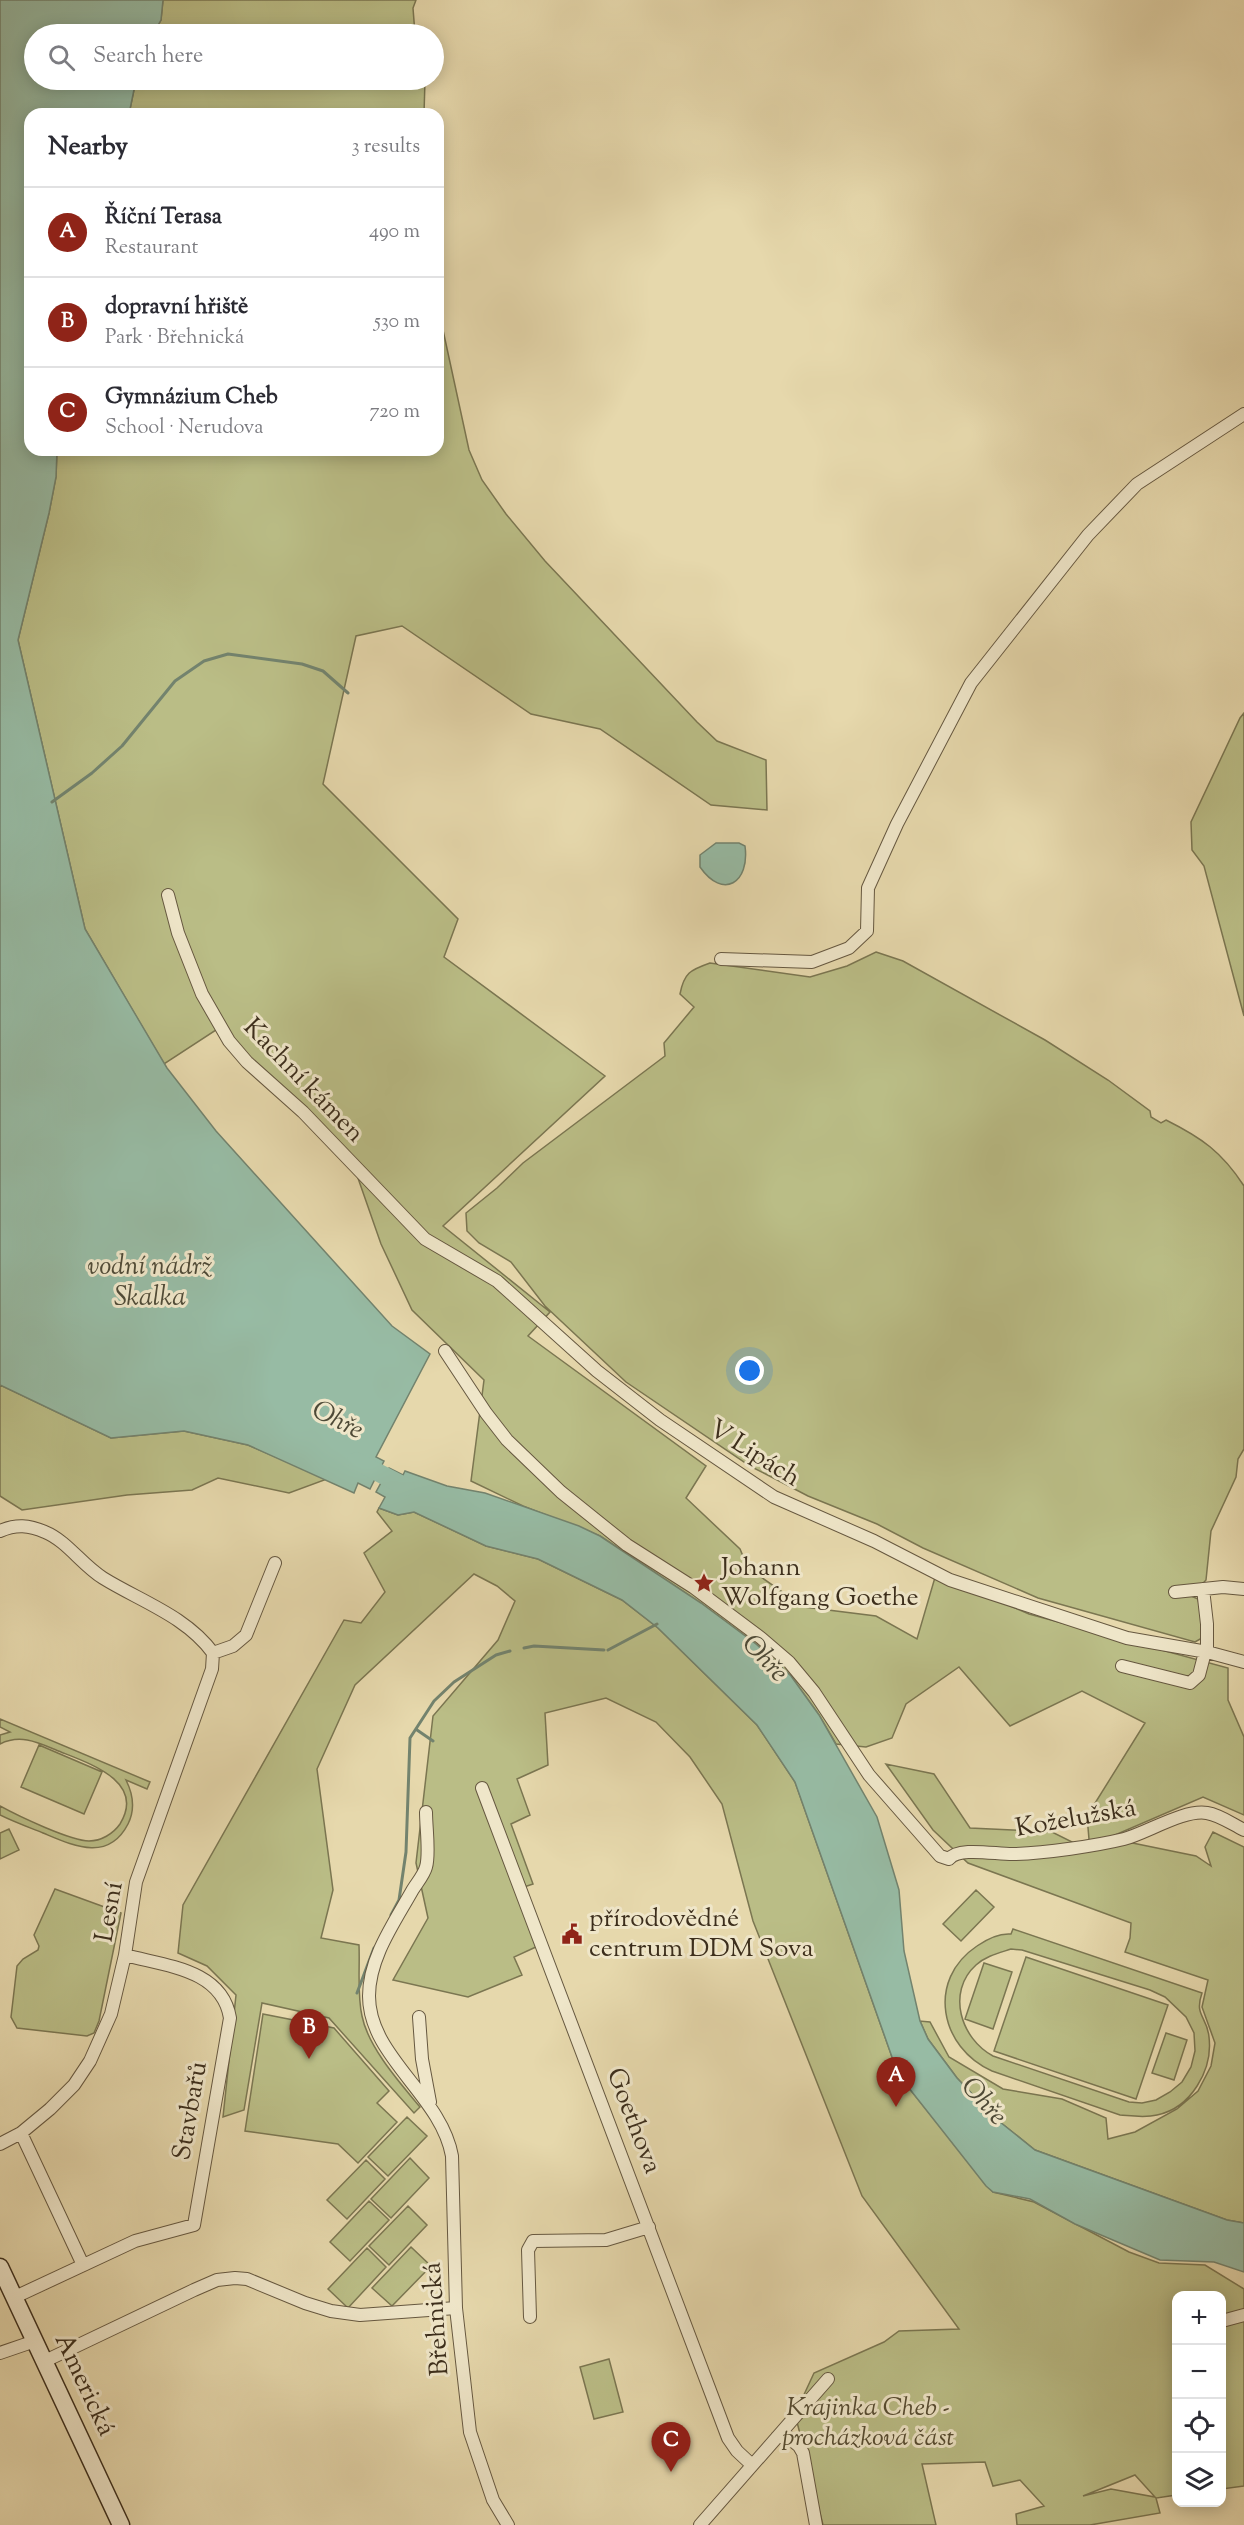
<!DOCTYPE html>
<meta charset="utf-8">
<style>
body{margin:0;font-family:"Sorts Mill Goudy",serif;background:#f7f7f7;color:#2b2b33}
.controls{position:absolute;right:18px;bottom:18px;display:grid;overflow:hidden;border-radius:12px;box-shadow:0 3px 15px #0003}
.controls button{width:54px;height:54px;display:grid;place-items:center;padding:0;border:0;border-bottom:2px solid #e1e1e2;background:#fff;color:#2b2b33;font:30px sans-serif}
.you{position:absolute;left:750px;top:1371px;width:21px;height:21px;margin:-15px;border:4px solid #fff;border-radius:50%;background:#1a73e8;box-shadow:0 0 0 9px #1a73e833}
.badge{display:grid;place-items:center;width:39px;height:39px;border-radius:50%;background:#8f2418;color:#fff;font-size:20px;font-weight:700}
.pin{position:absolute;translate:-50% -50px;filter:drop-shadow(0 2px 3px #0008)}
.pin::after{content:'';position:absolute;top:32px;width:21px;height:18px;background:inherit;clip-path:polygon(0 0,100% 0,50% 100%)}
.list{margin:0;padding:0;list-style:none}
h2{display:flex;justify-content:space-between;align-items:center;height:78px;margin:0;padding:0 24px;font-size:26px}
h2 small{font-size:20px;font-weight:400;color:#7c7c81}
.list li{display:grid;grid-template-columns:39px 1fr auto;gap:18px;align-items:center;box-sizing:border-box;height:90px;padding:0 24px;border-top:2px solid #e1e1e2}
.list b{display:block;font-size:22px;white-space:nowrap}
.list p{margin:0;font-size:20px;white-space:nowrap;color:#7c7c81}
.list em{font-size:20px;font-style:normal;color:#7c7c81}
.icon{flex:none;width:33px;height:33px;fill:none;stroke:currentColor;stroke-width:2;stroke-linecap:round;stroke-linejoin:round}
.map{position:relative;flex:none;width:1244px;height:2525px;overflow:hidden}
.search{position:absolute;background:#fff;box-shadow:0 3px 15px #0003;left:24px;top:24px;width:420px;height:66px;display:flex;align-items:center;gap:15px;box-sizing:border-box;padding:0 21px;border-radius:33px;color:#7c7c81;font-size:22px}
.panel{position:absolute;background:#fff;box-shadow:0 3px 15px #0003;left:24px;top:108px;width:420px;height:348px;border-radius:18px}
.map>svg:first-child{display:block}
.green{fill:#babd86;stroke:#7b7651;stroke-width:1.5;fill-rule:evenodd}
.water{fill:#97bba4;stroke:#73836e;stroke-width:1.5}
.lines{fill:none;stroke-linecap:round;stroke-linejoin:round}
.stream{stroke:#73836e;stroke-width:3}
.river{stroke:#97bba4;stroke-width:18}
.street-casing{stroke:#665840;stroke-width:14}
.secondary-casing{stroke:#3c2e1c;stroke-width:19}
.street{stroke:#efe6c9;stroke-width:12}
.secondary{stroke:#efe6c9;stroke-width:16}
.labels{text-anchor:middle;dominant-baseline:central;stroke-width:6;stroke-linejoin:round;paint-order:stroke}
.street-label{font-size:26px;fill:#3c2e1c;stroke:#efe6c9}
.poi-label{font-size:26px;fill:#3c2e1c;stroke:#efe6c9;text-anchor:start}
.park-label{font-size:26px;font-style:italic;fill:#554b31;stroke:#efe6c9}
.water-label{font-size:27px;font-style:italic;fill:#4e4a37;stroke:#efe6c9}
</style>
<div class="map">
<svg width="1244" height="2525" viewBox="0 0 1244 2525">
<rect width="100%" height="100%" fill="#e6d8ac"/>
<filter id="stains"><feTurbulence type="fractalNoise" baseFrequency=".00333" numOctaves="4"/><feColorMatrix values="0 0 0 0 .2 0 0 0 0 .09 0 0 0 0 .02 0 0 0 .5 -.17"/></filter>
<radialGradient id="worn" r=".72"><stop offset=".6" stop-color="#630" stop-opacity="0"/><stop offset="1" stop-color="#630" stop-opacity=".3"/></radialGradient>
<path class="green" d="M163 0H416L413 8 415 34H153L161 20Z
M136 80H425L424 114H129Z
M438 307 469 450 482 480 506 514 545 561 697 722 717 741 766 760 767 810 711 805 600 729 531 714 402 626 356 636 323 784 458 919 444 957 605 1076 443 1226 550 1312 528 1336 706 1466 686 1498 740 1549 748 1568 804 1607 876 1616 917 1639 936 1574 1029 1614 1228 1668V1700L1244 1737V1815L1203 1797 1108 1838 1196 1856 1211 1866 1205 1847 1213 1832 1244 1847V2223L1227 2220 1035 2150 995 2118 957 2078 928 2039 920 2021 930 2022 949 2057 1003 2089 1062 2099 1106 2118 1108 2139 1135 2132 1177 2109 1198 2091 1211 2066 1215 2043 1202 2007 1208 1980 1125 1952 1130 1938 1131 1923 968 1863 933 1830 886 1764 934 1774 970 1828 1052 1832 1090 1851 1087 1816 1145 1723 1082 1691 1010 1726 959 1667 906 1704 892 1738 866 1747 836 1744 819 1715 791 1676 756 1644 701 1603 600 1536 523 1506 471 1481 484 1380 412 1310 381 1244 352 1161 249 1058 222 1026 164 1064 85 929 18 640 49 513 56 477 57 450H438Z
M1244 713V1016L1204 866 1192 850 1191 822 1240 718Z
M876 952 903 961 1045 1040 1108 1080 1150 1111 1151 1117 1161 1123 1166 1120C1202 1138 1222 1152 1244 1186V1449L1238 1459 1236 1477 1211 1531 1206 1580 1191 1596 1198 1599 1202 1618V1638L1195 1642 1038 1598 923 1548 877 1524 808 1496 750 1466 626 1382 545 1306 511 1262 479 1243 467 1231 466 1213 497 1188 523 1163 665 1056 664 1043 694 1007 680 994C684 973 690 970 710 963L810 977 847 966Z
M0 1385 111 1438 184 1431 248 1445 327 1479 289 1493 218 1478 192 1490 127 1495 22 1510 0 1496Z
M379 1508 398 1515 414 1512 486 1546 538 1559 622 1600 658 1628 757 1725 795 1782 892 2057 905 2083 993 2192 1034 2202 1129 2252 1159 2263 1205 2265 1244 2289V2486L1222 2489V2296H1176V2495L1156 2498 1160 2513 1090 2525H1017L1016 2514 1044 2506 1020 2480 993 2486 985 2462 922 2464 936 2525H823L795 2414 814 2373 884 2342 899 2331 959 2329 862 2196 753 1921 722 1804 690 1757 656 1722 606 1698 545 1713 548 1765 517 1779 530 1815 511 1824 533 1884 518 1889 538 1946 514 1957 522 1975 468 1997 393 1980 428 1918 416 1863 433 1716 498 1640 515 1601 497 1586 474 1574 355 1685 317 1769 333 1890 321 1938 359 1945C360 1968 357 1994 362 2016 368 2047 400 2083 420 2107L414 2113 329 2018 262 2003 244 2110 223 2117 236 1995 207 1966 178 1953 183 1905 344 1620 361 1623 385 1592 364 1553 392 1531 377 1512ZM1135 2475 1155 2497 1111 2489 1083 2496Z
M0 1719 150 1782 147 1789 126 1780C133 1794 135 1810 128 1824 108 1863 72 1845 43 1833 28 1827 14 1822 0 1815V1806C18 1816 71 1841 89 1841 101 1841 113 1834 120 1824 147 1780 85 1762 56 1750 37 1742 20 1734 0 1744V1735L10 1732 0 1727Z
M39 1745 102 1772 84 1814 21 1787Z
M9 1829 19 1850 0 1859V1833Z
M55 1889 121 1913 99 2021 94 2033 87 2036 17 2028 11 2017 17 1966 23 1959 38 1950 39 1946 34 1935Z
M976 1890 994 1907 961 1941 943 1924Z
M1013 1929 1202 1993C1194 2016 1207 2016 1209 2037 1213 2070 1191 2108 1157 2115 1145 2118 1133 2116 1120 2115L992 2071C940 2048 926 1980 977 1946 987 1939 999 1933 1011 1934ZM1011 1949 1022 1950 1150 1990 1165 1997 1186 2017 1194 2033 1195 2051 1191 2067 1182 2082 1170 2092 1156 2100 1142 2103 1129 2102 993 2056C961 2039 946 1992 976 1965 986 1956 999 1953 1011 1949Z
M1026 1957 1168 2005 1136 2099 994 2051Z
M984 1963 1012 1972 993 2029 965 2019Z
M263 2014 334 2028 389 2091 377 2103 397 2122 358 2163 338 2144 245 2131Z
M1166 2033 1187 2040 1174 2080 1152 2073Z
M407 2117 427 2136 388 2176 368 2157Z
M410 2158 429 2178 391 2218 371 2199Z
M366 2160 385 2179 347 2219 327 2200Z
M369 2201 389 2220 350 2261 330 2242Z
M408 2206 427 2225 389 2265 369 2246Z
M411 2247 431 2266 392 2306 372 2288Z
M367 2248 386 2267 348 2308 328 2289Z
M609 2359 623 2412 594 2419 580 2367Z"/>
<path class="water" d="M0 0H163L161 20 153 34H34V80H136L129 114H30V450H57L56 477 49 513 18 640 85 929 167 1068 216 1131 392 1326 430 1354 376 1457 384 1461 370 1489 358 1483 354 1493 248 1445 184 1431 111 1438 0 1385Z
M716 843H739L745 846C750 883 723 900 700 867V855Z
M389 1468 403 1475 405 1471 447 1486 485 1493 579 1526 600 1536 701 1603 756 1644 777 1663 791 1676 819 1715 877 1817 899 1890 904 1951 920 2021 928 2039 957 2078 995 2118 1035 2150 1227 2220 1244 2223V2272L1214 2262 1160 2260 1075 2224 1030 2199 993 2192 986 2186 905 2083 892 2057 795 1782 757 1725 658 1628 622 1600 538 1559 486 1546 414 1512 398 1515 379 1508 385 1497 376 1492Z"/>
<g class="lines">
<path class="stream" d="M52 802 92 773 122 746 175 681 204 661 228 654 302 664 323 671 348 693
M524 1648 534 1646 604 1650
M608 1650 657 1624
M417 1730 433 1741
M391 1915 399 1900 406 1852 410 1738 434 1701 454 1682 496 1655 510 1651
M357 1993 374 1948"/>
<path class="river" d="M356 1461 406 1487"/>
<g class="street-casing">
<path id="street" d="M168 895 178 933 202 994 229 1041 247 1062 303 1112 425 1239 497 1281 597 1371 660 1420 774 1497 874 1541 950 1580 1127 1638 1207 1652 1244 1662
M721 959 812 962 849 948 867 931 868 888 897 824 971 683 1088 535 1137 484 1244 414
M445 1351 486 1413 507 1440 561 1492 627 1545 693 1587 761 1638 789 1662 814 1692 869 1775 940 1856 949 1859C959 1846 998 1855 1015 1854 1046 1853 1095 1846 1124 1839 1147 1833 1184 1809 1207 1813 1220 1815 1232 1824 1244 1830
M0 1531C16 1524 29 1525 45 1532 67 1541 82 1565 103 1578 140 1601 186 1616 213 1653L212 1669 136 1882 125 1955 111 2014 90 2061 74 2085 50 2109 21 2133 0 2144
M1203 1589 1207 1624V1652
M1175 1592 1223 1587 1244 1589
M213 1653 233 1646 246 1635 275 1563
M1122 1666 1190 1683 1199 1675 1205 1652
M482 1788 728 2438 737 2451 752 2465
M426 1812C426 1828 430 1854 426 1867 424 1875 416 1884 412 1891 394 1923 369 1958 369 1996 369 2057 441 2095 452 2156L456 2308 470 2432 493 2500 508 2525
M419 2017 422 2059 430 2102
M21 2133 83 2265
M15 2297 135 2241 194 2225 230 2018C222 1969 165 1966 125 1955
M530 2317 528 2250 533 2241 606 2240 649 2227
M1222 2321 1244 2315
M0 2353 35 2341
M45 2361 194 2290 217 2280 235 2278 247 2279 305 2303 331 2311 360 2315 456 2308
M777 2437H788L799 2446 803 2453 816 2525
M700 2525 828 2379"/>
</g>
<g class="secondary-casing">
<path id="secondary" d="M0 2267 121 2525"/>
</g>
<use href="#street" class="street"/>
<use href="#secondary" class="secondary"/>
</g>
<defs>
<g id="sight-bare" transform="scale(1.62)"><path d="M0-6L1.8-2.2L6-1.7L2.9 1.2L3.7 5.4L0 3.3L-3.7 5.4L-2.9 1.2L-6-1.7L-1.8-2.2Z" fill="#8f2418" stroke="#efe6c9" stroke-width="2.5" paint-order="stroke"/></g>
<g id="civic-bare" transform="scale(1.62)"><path d="M-.6-6.5H3V-4.5H.6V-3L4-1V1h2V6H-6V1h2V-1L-.6-3ZM-1.2 2.5V6h2.4V2.5Z" fill="#8f2418" stroke="#efe6c9" stroke-width="2.5" paint-order="stroke"/></g>
</defs>
<g fill-rule="evenodd">
<use href="#sight-bare" x="704" y="1583"/>
<use href="#civic-bare" x="572" y="1934"/>
</g>
<g class="labels">
<g class="street-label">
<text transform="translate(303 1081) rotate(46)">Kachní kámen</text>
<text transform="translate(754 1454) rotate(32)">V Lipách</text>
<text transform="translate(1076 1819) rotate(-10)">Koželužská</text>
<text transform="translate(110 1912) rotate(-80)">Lesní</text>
<text transform="translate(191 2111) rotate(-80)">Stavbařů</text>
<text transform="translate(633 2121) rotate(69)">Goethova</text>
<text transform="translate(437 2319) rotate(-94)">Břehnická</text>
<text transform="translate(84 2385) rotate(65)">Americká</text>
</g>
<g class="poi-label">
<text x="721" y="1568">Johann<tspan x="721" dy="30">Wolfgang Goethe</tspan></text>
<text x="589" y="1919">přírodovědné<tspan x="589" dy="30">centrum DDM Sova</tspan></text>
</g>
<g class="park-label">
<text x="868" y="2408">Krajinka Cheb -<tspan x="868" dy="30">procházková část</tspan></text>
</g>
<g class="water-label">
<text x="150" y="1267">vodní nádrž<tspan x="150" dy="31">Skalka</tspan></text>
<text transform="translate(337 1421) rotate(27)">Ohře</text>
<text transform="translate(764 1659) rotate(47)">Ohře</text>
<text transform="translate(983 2102) rotate(48)">Ohře</text>
</g>
</g>
<rect width="100%" height="100%" filter="url(#stains)"/>
<rect width="100%" height="100%" fill="url(#worn)"/>
</svg>
<div class="controls">
<button>+</button>
<button>−</button>
<button><svg class="icon" aria-label="locate" viewBox="0 0 24 24"><circle cx="12" cy="12" r="6"/><path d="M12 2v4M12 18v4M2 12h4M18 12h4"/></svg></button>
<button><svg class="icon" aria-label="layers" viewBox="0 0 24 24"><path d="M12 4l9 5-9 5-9-5zM3 14l9 5 9-5"/></svg></button>
</div>
<div class="you"></div>
<div class="pin badge" style="left:896px;top:2107px">A</div>
<div class="pin badge" style="left:309px;top:2059px">B</div>
<div class="pin badge" style="left:671px;top:2472px">C</div>
<div class="search"><svg class="icon" aria-label="search" viewBox="0 0 24 24"><circle cx="10" cy="10" r="6"/><path d="M15 15l6 6"/></svg>Search here</div>
<section class="panel">
<h2>Nearby<small>3 results</small></h2>
<ul class="list">
<li><span class="badge">A</span><div><b>Říční Terasa</b><p>Restaurant</p></div><em>490 m</em></li>
<li><span class="badge">B</span><div><b>dopravní hřiště</b><p>Park · Břehnická</p></div><em>530 m</em></li>
<li><span class="badge">C</span><div><b>Gymnázium Cheb</b><p>School · Nerudova</p></div><em>720 m</em></li>
</ul>
</section>
</div>
